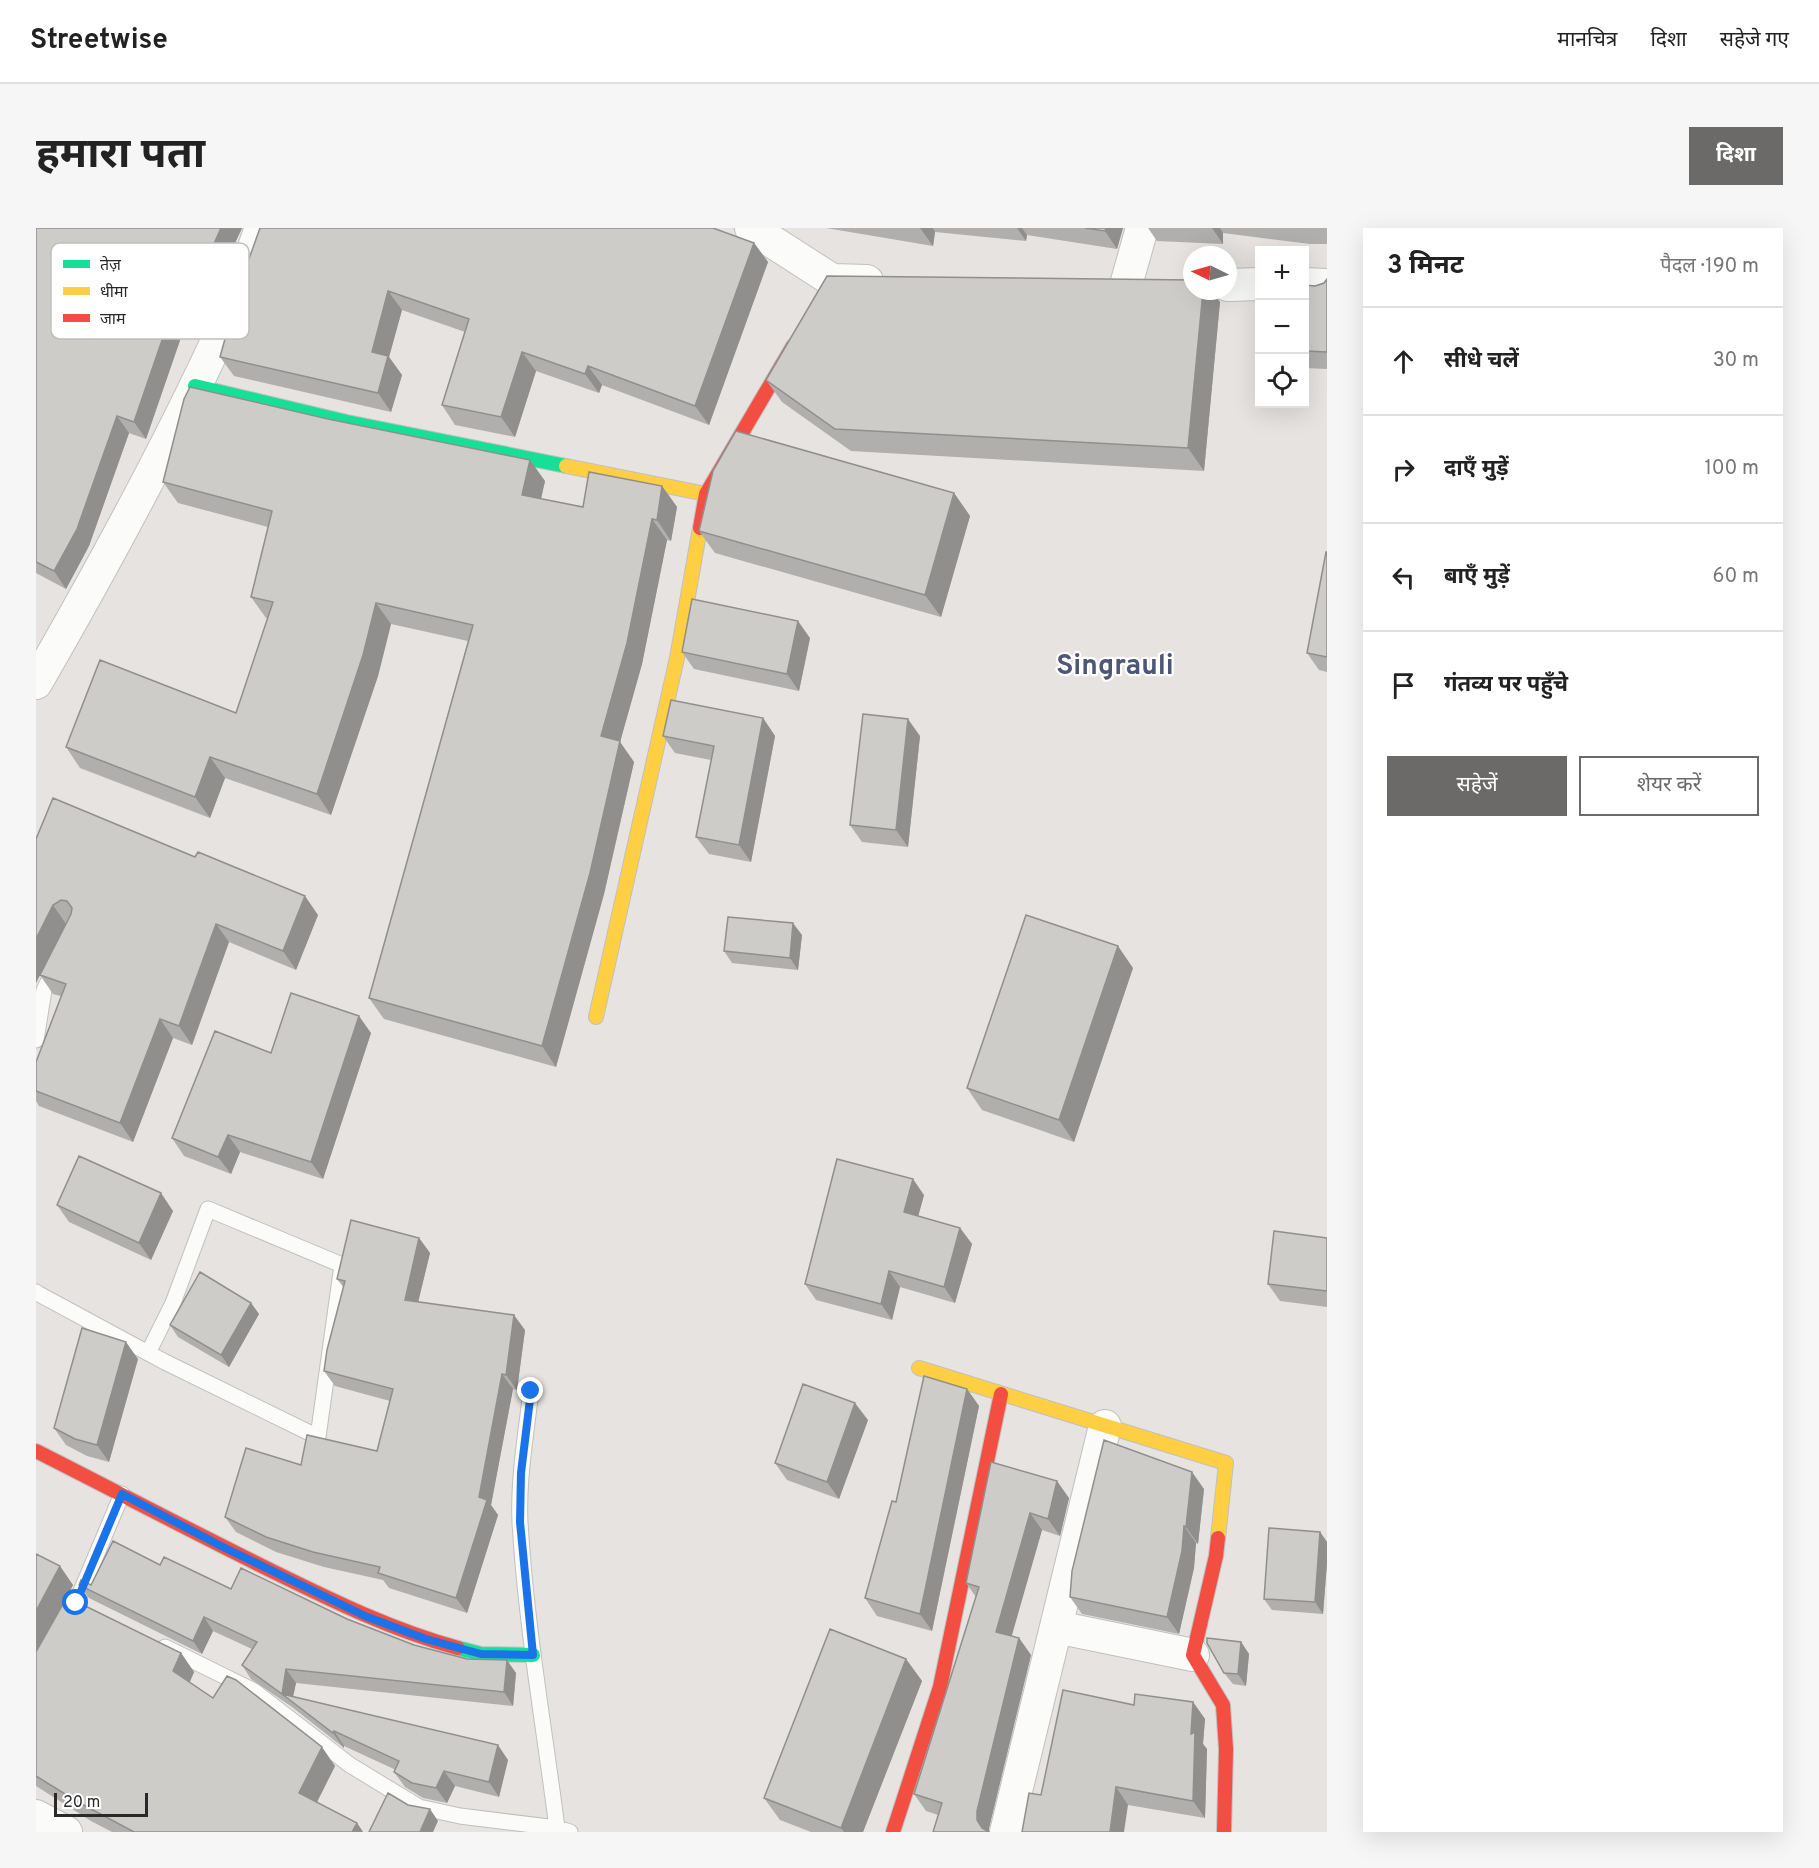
<!DOCTYPE html>
<html lang="hi">
<meta charset="utf-8">
<style>
body{margin:0;font-family:Overpass,"Noto Sans Devanagari",sans-serif;background:#f6f6f6;color:#222}
.controls{position:absolute;right:18px;top:18px;display:grid;overflow:hidden;border-radius:0px;box-shadow:0 6px 24px #0002}
.controls button{width:54px;height:54px;display:grid;place-items:center;padding:0;border:0;border-bottom:2px solid #e0e0e0;background:#fff;color:#222;font:30px sans-serif}
.compass{position:absolute;left:1147px;top:18px;width:54px;height:54px;border-radius:50%;background:#fff;box-shadow:0 6px 24px #0002;rotate:275deg}
.scale{position:absolute;left:18px;bottom:15px;width:94px;box-sizing:border-box;padding-left:6px;border:3px solid #292929;border-top:0;font-size:16px;line-height:21px;white-space:nowrap;color:#292929;-webkit-text-stroke:4px #fff;paint-order:stroke}
.stop{position:absolute;width:18px;height:18px;margin:-14px;border:4px solid #1a73e8;border-radius:50%;background:#fff}
.stop.end{background:#1a73e8;border-color:#fff;box-shadow:0 2px 6px #0008}
.list{margin:0;padding:0;list-style:none}
h2{display:flex;justify-content:space-between;align-items:center;height:78px;margin:0;padding:0 24px;font-size:26px}
h2 small{font-size:20px;font-weight:400;color:#767676}
.list li{display:grid;grid-template-columns:39px 1fr auto;gap:18px;align-items:center;box-sizing:border-box;height:108px;padding:0 24px;border-top:2px solid #e0e0e0}
.list b{display:block;font-size:22px;white-space:nowrap}
.list em{font-size:20px;font-style:normal;color:#767676}
.actions{display:flex;gap:12px;padding:18px 24px}
.actions a{flex:1;padding:14px 0;border:2px solid #6b6a69;border-radius:0px;text-align:center;font-size:21px;color:#6b6a69}
.actions .main{background:#6b6a69;color:#fff}
.icon{flex:none;width:33px;height:33px;fill:none;stroke:currentColor;stroke-width:2;stroke-linecap:round;stroke-linejoin:round}
.map{position:relative;flex:none;width:1291px;height:1604px;overflow:hidden;border-radius:0px}
header{display:flex;align-items:center;gap:36px;box-sizing:border-box;height:84px;padding:0 30px;background:#fff;border-bottom:2px solid #e0e0e0}
header strong{font-size:28px}
nav{display:flex;gap:33px;margin-inline-start:auto;font-size:21px}
.intro{display:flex;align-items:center;justify-content:space-between;box-sizing:border-box;height:144px;padding:0 36px}
h1{margin:0;font-size:42px}
.button{padding:15px 27px;border-radius:0px;background:#6b6a69;color:#fff;font-size:21px;font-weight:700}
main{display:flex;gap:36px;padding:0 36px}
aside{flex:1;background:#fff;border-radius:0px;box-shadow:0 6px 24px #0002}
.map>svg:first-child{display:block}
.lines{fill:none;stroke-linecap:round;stroke-linejoin:round}
.lane-casing{stroke:#c0c0c1;stroke-width:17}
.street-casing{stroke:#c0c0c1;stroke-width:34}
.fast-casing{stroke:#c0c0c1;stroke-width:16}
.slow-casing{stroke:#c0c0c1;stroke-width:16}
.jam-casing{stroke:#c0c0c1;stroke-width:16}
.lane{stroke:#fbfbfa;stroke-width:15}
.street{stroke:#fbfbfa;stroke-width:32}
.fast{stroke:#16e098;stroke-width:14}
.slow{stroke:#ffcf43;stroke-width:14}
.jam{stroke:#f24e42;stroke-width:14}
.wall{fill:#b1afad}
.shaded-wall{fill:#908f8d}
.building{fill:#ceccc9;stroke:#908f8d;stroke-width:1.5}
.route{stroke:#1a73e8;stroke-width:8}
.labels{text-anchor:middle;dominant-baseline:central;stroke-width:4.5;stroke-linejoin:round;paint-order:stroke}
.town-label{font-size:28px;font-weight:bold;fill:#4d5676;stroke:#fff}
.key{fill:#fff;stroke:#bfbfbf;stroke-width:1.5}
.key-label{font-size:16px;fill:#292929}
</style>
<header>
<strong>Streetwise</strong>
<nav><a>मानचित्र</a><a>दिशा</a><a>सहेजे गए</a></nav>
</header>
<div class="intro"><h1>हमारा पता</h1><a class="button">दिशा</a></div>
<main>
<div class="map">
<svg width="1291" height="1604" viewBox="0 0 1291 1604">
<rect width="100%" height="100%" fill="#e6e3e0"/>
<g class="lines">
<g class="lane-casing">
<path id="lane" d="M0 812 8 762 19 740
M0 1064 3 1066 112 1125 129 1134 282 1209 306 1037 172 981 137 1075 112 1125
M495 1163C490 1206 482 1251 484 1295 490 1397 508 1498 521 1600L534 1604
M40 1375 86 1266
M129 1419 218 1463 314 1537 383 1579 424 1588 521 1600"/>
</g>
<g class="street-casing">
<path id="street" d="M715 0 796 52 831 53
M1268 56 1291 57
M1090 57 1106 0
M1192 57 1224 56
M0 455C67 339 132 220 188 98 203 66 213 32 225 0
M1020 1399 1157 1427
M0 1588 30 1604
M970 1604 1069 1198"/>
</g>
<g class="fast-casing">
<path id="fast" d="M159 158 311 194 530 238
M422 1420 445 1426 497 1427"/>
</g>
<g class="slow-casing">
<path id="slow" d="M530 238 670 266
M560 789 641 430 664 300
M883 1140 1190 1235 1182 1310"/>
</g>
<g class="jam-casing">
<path id="jam" d="M664 300 670 266 757 118
M0 1223C79 1263 157 1304 236 1343 297 1373 356 1402 422 1420
M1182 1310 1180 1328 1157 1427 1187 1477 1190 1521 1188 1604
M857 1604 904 1459 965 1166"/>
</g>
<use href="#lane" class="lane"/>
<use href="#street" class="street"/>
<use href="#fast" class="fast"/>
<use href="#slow" class="slow"/>
<use href="#jam" class="jam"/>
</g>
<path class="wall" d="M0 0H206L175 67 161 63 110 211 93 205 53 318 30 361 0 345Z
M224 0 718 15 732 34 673 197 566 157 563 165 500 143 479 209 419 197 406 177 429 104 366 82 353 129 366 147 355 184 198 148 184 129Z
M790 0H1087L1081 21 991 7 990 13 899 4 897 18Z
M1112 0H1291V16H1274L1187 5V16L1121 13Z
M1291 51V141L1269 140V57L1279 58 1288 55Z
M1184 74 1168 243 815 223 746 174 730 152Z
M509 253 505 271 547 279 626 258 641 279 635 313 631 312 606 436 584 514 598 534 568 666 520 839 348 791 333 770 432 413 355 396 342 448 295 587 189 550 174 590 44 540 30 519 200 485 232 390H230L215 369 232 299 142 275 127 254Z
M918 265 934 288 905 389 679 325 663 303Z
M1291 324V444L1283 442 1271 425Z
M774 410 763 463 658 441 646 424Z
M727 490 739 508 715 634 673 626 660 609 675 532 639 525 627 508Z
M884 508 872 619 826 614 814 597Z
M0 611 282 687 260 742 193 714 156 817 137 810 97 914 3 878 0 873V834L25 768 17 766 4 747 9 736 0 755Z
M766 707 762 742 696 735 688 723Z
M1097 740 1038 914 946 882 931 860Z
M335 805 287 951 204 924 195 946 148 928 136 910 235 825Z
M888 967 882 988 924 1000 936 1016 919 1075 864 1059 856 1092 780 1072 769 1056Z
M21 977 137 983 115 1032 33 994Z
M383 1010 394 1025 382 1074 489 1102 481 1162 477 1161 455 1277 462 1287 431 1385 353 1360 347 1352 288 1339 240 1324 200 1304 189 1289 265 1237 341 1223 354 1173 299 1158 288 1143 308 1060 301 1051Z
M1291 1010V1079L1244 1073 1232 1056Z
M215 1075 223 1086 193 1139 142 1109 134 1097Z
M102 1131 73 1234 51 1228 30 1217 18 1200Z
M931 1161 943 1178 896 1403 841 1388 829 1370 860 1274Z
M832 1192 803 1271 751 1252 739 1235Z
M955 1234 1033 1270 1024 1308 1006 1302 975 1408 983 1410 995 1427 953 1600V1604L890 1583 878 1566 940 1369 930 1355Z
M1168 1261 1162 1316 1160 1315 1158 1340 1143 1406 1046 1386 1034 1369Z
M1284 1304 1291 1314V1335L1287 1386 1236 1382 1228 1371Z
M0 1326 37 1357 26 1378 145 1425 158 1444 154 1454 177 1470 299 1538 281 1574 321 1595 327 1604H76L55 1593 0 1558Z
M124 1337 195 1361 311 1391 378 1417 480 1445 477 1478 260 1455 257 1468 472 1532 463 1569 419 1558 411 1575 387 1570 369 1559 358 1544 360 1542 308 1518V1520L256 1479 215 1451 206 1437 216 1421 177 1403 166 1426 53 1370 43 1357H55Z
M1205 1414 1213 1426 1210 1458 1197 1456 1188 1445Z
M870 1431 886 1453 827 1604H775L744 1592 728 1570Z
M1157 1474 1169 1491 1167 1516 1171 1521 1169 1590 1092 1577 1005 1567 1098 1477Z"/>
<path class="shaded-wall" d="M185 0H206L175 67 163 49Z
M884 0H897L899 4 897 18Z
M981 0H986L991 7 990 13Z
M1070 0H1087L1081 21 1069 3Z
M1176 0H1184L1187 5V16Z
M718 15 732 34 673 197 659 178Z
M149 45 161 63 110 211 98 194Z
M352 63 366 82 353 129 366 147 355 184 342 165 336 124Z
M1167 63H1176L1184 74 1168 243 1152 220Z
M486 124 500 143 479 209 465 189Z
M552 138 566 157 563 165 549 146Z
M81 188 93 205 53 318 30 361 18 343Z
M494 232 509 253 501 288 486 267Z
M626 258 641 279 635 313 621 292Z
M918 265 934 288 905 389 889 367Z
M616 291 631 312 606 436 584 514 598 534 568 666 520 839 506 818 565 508Z
M340 375 355 396 342 448 295 587 281 566Z
M762 393 774 410 763 463 751 446Z
M727 490 739 508 715 634 703 617Z
M872 491 884 508 872 619 860 602Z
M174 529 189 550 174 590 159 569Z
M269 668 282 687 260 742 247 723Z
M17 677 30 696 0 755V711Z
M757 695 766 707 762 742 754 730Z
M180 696 193 714 156 817 143 798Z
M1082 718 1097 740 1038 914 1023 892Z
M323 788 335 805 287 951 275 934Z
M124 791 137 810 97 914 84 895Z
M192 907 204 924 195 946 182 929Z
M877 951 888 967 879 1000 868 984Z
M125 965 137 983 115 1032 103 1015Z
M924 1000 936 1016 919 1075 908 1059Z
M383 1010 394 1025 379 1087 369 1072Z
M853 1043 864 1059 856 1092 845 1076Z
M215 1075 223 1086 193 1139 185 1127Z
M478 1087 489 1102 481 1162 470 1147Z
M90 1114 102 1131 73 1234 61 1217Z
M466 1146 477 1161 455 1277 462 1287 431 1385 420 1370 443 1269Z
M931 1161 943 1178 896 1403 884 1386Z
M819 1175 832 1192 803 1271 791 1254Z
M1156 1244 1168 1261 1162 1316 1150 1299Z
M1021 1253 1033 1270 1024 1308 1012 1291Z
M994 1285 1006 1302 972 1421 960 1404Z
M1148 1298 1160 1315 1158 1340 1143 1406 1131 1389Z
M1284 1304 1291 1314V1335L1287 1386 1279 1374Z
M24 1338 37 1357 0 1426V1383Z
M168 1389 177 1403 166 1426 157 1413Z
M983 1410 995 1427 953 1600V1604L946 1600 941 1592V1583Z
M1205 1414 1213 1426 1210 1458 1202 1446Z
M145 1425 158 1444 150 1462 137 1443Z
M870 1431 886 1453 827 1604H808L805 1600Z
M471 1432 480 1445 477 1478 468 1464Z
M250 1441 260 1455 256 1474 246 1466 255 1480 246 1466Z
M1157 1474 1169 1491 1167 1516 1171 1521 1169 1590 1157 1573 1155 1506Z
M298 1503 308 1518V1520L297 1505Z
M462 1517 472 1532 463 1569 453 1554Z
M286 1519 299 1538 276 1584 263 1565Z
M408 1543 419 1558 411 1575 400 1560Z
M1080 1559 1092 1577 1088 1604H1074Z
M394 1581 402 1593 397 1604H384Z
M321 1595 327 1604H316Z"/>
<path class="building" d="M0 0H185L163 49 149 45 98 194 81 188 41 301 18 343 0 334Z
M224 0H677L718 15 659 178 552 138 549 146 486 124 465 189 406 177 433 91 352 63 336 124 352 128 342 165 184 129 205 53Z
M1049 0H1070L1069 3Z
M791 48 1156 52V63H1167L1152 220 799 201 730 152Z
M1291 51V124L1269 123V57L1279 58 1288 55Z
M154 159 292 191 494 232 486 267 547 279 553 244 626 258 621 292 616 291 591 415 565 508 584 513 554 645 506 818 333 770 437 397 340 375 327 427 281 566 174 529 159 569 30 519 64 432 200 485 237 374 215 369 236 283 127 254 148 171Z
M700 203 918 265 889 367 663 303 677 243Z
M1290 324H1291V429L1271 425Z
M656 371 762 393 751 446 646 424Z
M635 472 727 490 703 617 660 609 678 518 627 508Z
M827 486 872 491 860 602 814 597Z
M17 570 159 629 162 624 269 668 247 723 180 696 143 798 124 791 84 895 0 863V834L30 756 4 747 35 686 36 680 31 673 25 672 17 677 0 711V611Z
M990 687 1082 718 1023 892 931 860Z
M692 689 757 695 754 730 688 723Z
M255 765 323 788 275 934 192 907 182 929 136 910 179 803 235 825Z
M43 928 125 965 103 1015 21 977Z
M801 931 877 951 868 984 924 1000 908 1059 853 1043 845 1076 769 1056Z
M315 992 383 1010 369 1072 478 1087 470 1147 466 1146 443 1269 451 1272 420 1370 342 1345 344 1339 277 1324 230 1309 189 1289 210 1220 265 1237 271 1207 341 1223 357 1161 288 1143 291 1122 309 1053 301 1051Z
M1238 1003 1291 1010V1063L1232 1056Z
M164 1044 215 1075 185 1127 134 1097Z
M46 1100 90 1114 61 1217 39 1211 18 1200Z
M888 1148 931 1161 884 1386 829 1370 856 1273 860 1274Z
M767 1156 819 1175 791 1254 739 1235Z
M1068 1212 1156 1244 1150 1299 1148 1298 1146 1323 1131 1389 1034 1369 1036 1343Z
M955 1234 1021 1253 1012 1291 994 1285 960 1404 983 1410 941 1583V1592L946 1600 953 1604H897L906 1575 878 1566 943 1359 930 1355Z
M1233 1300 1284 1304 1279 1374 1228 1371Z
M77 1313 124 1337 128 1329 195 1361 205 1340 311 1391 378 1417 431 1431 471 1432 468 1464 250 1441 246 1466 206 1437 221 1414 168 1389 157 1413 43 1357 45 1352 55 1357Z
M0 1326 24 1338 0 1383Z
M31 1369 145 1425 137 1443 177 1470 191 1448 200 1452 286 1519 263 1565 321 1595 316 1604H98L42 1574 0 1548V1424Z
M794 1401 870 1431 805 1600 728 1570Z
M1171 1410 1205 1414 1202 1446 1188 1445 1171 1415Z
M1027 1462 1098 1477 1099 1466 1157 1474 1155 1506 1159 1504 1157 1573 1080 1559 1074 1604H986L993 1565 1005 1567Z
M246 1466 462 1517 453 1554 408 1543 400 1560 376 1555 358 1544 363 1533 298 1503 297 1505Z
M352 1565 372 1577 394 1581 384 1604H333Z"/>
<g class="lines">
<path class="route" d="M40 1375 86 1266 187 1319 329 1388 390 1411 445 1426 497 1427 484 1294 485 1245 495 1163"/>
</g>
<g class="labels">
<g class="town-label">
<text x="1079" y="439">Singrauli</text>
</g>
</g>
<rect x="15" y="15" width="198" height="96" rx="9" class="key"/>
<rect x="27" y="32" width="27" height="8" fill="#16e098"/>
<rect x="27" y="59" width="27" height="8" fill="#ffcf43"/>
<rect x="27" y="86" width="27" height="8" fill="#f24e42"/>
<g class="key-label">
<text x="64" y="42">तेज़</text>
<text x="64" y="69">धीमा</text>
<text x="64" y="96">जाम</text>
</g>
</svg>
<div class="controls">
<button>+</button>
<button>−</button>
<button><svg class="icon" aria-label="locate" viewBox="0 0 24 24"><circle cx="12" cy="12" r="6"/><path d="M12 2v4M12 18v4M2 12h4M18 12h4"/></svg></button>
</div>
<svg class="compass" viewBox="-18 -18 36 36"><path d="M0-13l5 13h-10z" fill="#e53935"/><path d="M0 13l5-13h-10z" fill="#767676"/></svg>
<div class="scale">20 m</div>
<div class="stop" style="left:40px;top:1375px"></div>
<div class="stop end" style="left:495px;top:1163px"></div>
</div>
<aside>
<h2>3 मिनट<small>पैदल · 190 m</small></h2>
<ul class="list">
<li><svg class="icon" aria-label="ahead" viewBox="0 0 24 24"><path d="M12 20V5M6 11l6-6 6 6"/></svg><div><b>सीधे चलें</b></div><em>30 m</em></li>
<li><svg class="icon" aria-label="right" viewBox="0 0 24 24"><path d="M7 20v-9h11M14 6l5 5-5 5"/></svg><div><b>दाएँ मुड़ें</b></div><em>100 m</em></li>
<li><svg class="icon" aria-label="left" viewBox="0 0 24 24"><path d="M17 20v-9H6M10 6l-5 5 5 5"/></svg><div><b>बाएँ मुड़ें</b></div><em>60 m</em></li>
<li><svg class="icon" aria-label="arrive" viewBox="0 0 24 24"><path d="M6 21V4h12l-3 4 3 4H6"/></svg><div><b>गंतव्य पर पहुँचे</b></div></li>
</ul>
<div class="actions"><a class="main">सहेजें</a><a>शेयर करें</a></div>
</aside>
</main>
